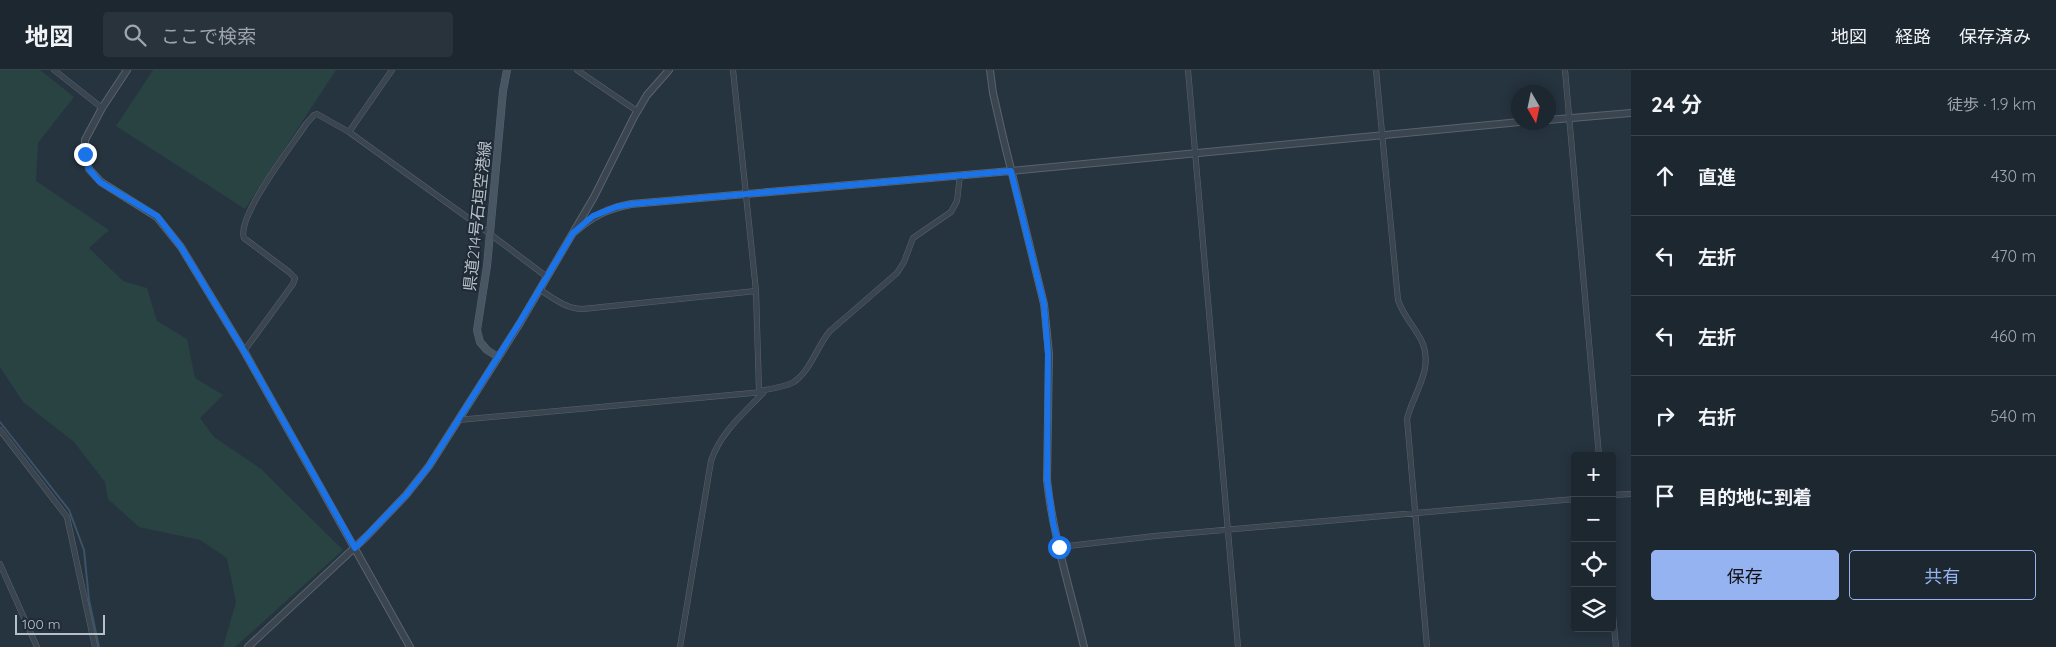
<!DOCTYPE html>
<html lang="ja">
<meta charset="utf-8">
<style>
body{margin:0;font-family:Quicksand,"Noto Sans JP",sans-serif;background:#29333c;color:#f1f3f6}
.controls{position:absolute;right:15px;bottom:15px;display:grid;overflow:hidden;border-radius:5px;box-shadow:0 2px 12px #0003}
.controls button{width:45px;height:45px;display:grid;place-items:center;padding:0;border:0;border-bottom:1px solid #3a444c;background:#1c2730;color:#f1f3f6;font:25px sans-serif}
.compass{position:absolute;left:1511px;top:15px;width:45px;height:45px;border-radius:50%;background:#1c2730;box-shadow:0 2px 12px #0003;rotate:171deg}
.scale{position:absolute;left:15px;bottom:12px;width:90px;box-sizing:border-box;padding-left:5px;border:2px solid #b7c0ca;border-top:0;font-size:14px;line-height:18px;white-space:nowrap;color:#b7c0ca;-webkit-text-stroke:4px #1f2a35;paint-order:stroke}
.stop{position:absolute;width:15px;height:15px;margin:-11px;border:4px solid #1a73e8;border-radius:50%;background:#fff}
.stop.end{background:#1a73e8;border-color:#fff;box-shadow:0 1px 5px #0008}
.list{margin:0;padding:0;list-style:none}
h2{display:flex;justify-content:space-between;align-items:center;height:65px;margin:0;padding:0 20px;font-size:21px}
h2 small{font-size:16px;font-weight:400;color:#a0a5ab}
.list li{display:grid;grid-template-columns:32px 1fr auto;gap:15px;align-items:center;box-sizing:border-box;height:80px;padding:0 20px;border-top:1px solid #3a444c}
.list b{display:block;font-size:19px;white-space:nowrap}
.list em{font-size:16px;font-style:normal;color:#a0a5ab}
.actions{display:flex;gap:10px;padding:15px 20px}
.actions a{flex:1;padding:11px 0;border:1px solid #95b2f1;border-radius:5px;text-align:center;font-size:18px;color:#95b2f1}
.actions .main{background:#95b2f1;color:#111}
.icon{flex:none;width:28px;height:28px;fill:none;stroke:currentColor;stroke-width:2;stroke-linecap:round;stroke-linejoin:round}
.map{position:relative;flex:none;width:1631px;height:577px;overflow:hidden}
header{display:flex;align-items:center;gap:30px;box-sizing:border-box;height:70px;padding:0 25px;background:#1c2730;border-bottom:1px solid #3a444c}
header strong{font-size:24px}
nav{display:flex;gap:28px;margin-inline-start:auto;font-size:18px}
.search{width:350px;height:45px;background:#29333c;display:flex;align-items:center;gap:12px;box-sizing:border-box;padding:0 18px;border-radius:5px;color:#a0a5ab;font-size:19px}
main{display:flex}
aside{flex:1;background:#1c2730}
.map>svg:first-child{display:block}
.green{fill:#294242}
.lines{fill:none;stroke-linecap:round;stroke-linejoin:round}
.stream{stroke:#3c5368;stroke-width:2}
.minor-casing{stroke:#58636d;stroke-width:6}
.tertiary-casing{stroke:#58636d;stroke-width:8}
.secondary-casing{stroke:#58636d;stroke-width:8}
.minor{stroke:#3a4550;stroke-width:5}
.tertiary{stroke:#3a4550;stroke-width:6}
.secondary{stroke:#485563;stroke-width:7}
.route{stroke:#1a73e8;stroke-width:6}
.labels{text-anchor:middle;dominant-baseline:central;stroke-width:4;stroke-linejoin:round;paint-order:stroke}
.street-label{font-size:16px;fill:#b7c0ca;stroke:#1f2a35}
</style>
<header>
<strong>地図</strong>
<div class="search"><svg class="icon" aria-label="search" viewBox="0 0 24 24"><circle cx="10" cy="10" r="6"/><path d="M15 15l6 6"/></svg>ここで検索</div>
<nav><a>地図</a><a>経路</a><a>保存済み</a></nav>
</header>
<main>
<div class="map">
<svg width="1631" height="577" viewBox="0 0 1631 577">
<rect width="100%" height="100%" fill="#263440"/>
<path class="green" d="M0 0H40L74 27 38 73 36 111 109 160 89 178 123 211 147 218 157 251 187 269 195 308 223 325 200 348 214 367 261 399 343 480 235 577H223L236 532 227 488 200 470 139 457 108 429 105 412 74 372 23 332 0 297Z
M153 0H336L245 139 116 56Z"/>
<g class="lines">
<path class="stream" d="M0 352 69 440 84 480 89 530 99 577"/>
<g class="minor-casing">
<path id="minor" d="M54 0 102 38
M577 0 637 41
M733 0 756 221 759 321
M1188 0 1238 577
M1376 0 1398 230C1404 248 1417 259 1423 274 1433 301 1413 324 1407 349L1427 577
M1565 0 1599 386
M349 62 392 0
M539 219C553 228 566 239 583 239L756 221
M244 281 293 214 295 208 289 202 244 168C236 147 293 74 306 54L314 45 317 44 349 62 482 158 547 207
M759 321C770 319 785 317 794 312 811 300 817 276 830 261L897 203 904 192 913 168 951 142 957 131 960 105
M458 350 763 322
M0 360 67 447 95 577
M1612 425 1631 424
M1059 477 1155 466 1575 429
M0 494 37 577
M1612 535 1616 577
M680 577 711 391C720 363 743 344 763 323"/>
</g>
<g class="tertiary-casing">
<path id="tertiary" d="M127 0 102 38 85 70V84L89 99 101 112 157 147 181 177 244 281 410 577
M990 0 993 23 1003 67 1044 234 1049 284 1047 410C1053 467 1071 522 1084 577
M1548 50 1631 43
M573 163C593 146 606 139 631 134L1011 101 1520 52
M248 577 367 466 406 425 429 396 520 253 594 127 634 47 647 25 669 0"/>
</g>
<g class="secondary-casing">
<path id="secondary" d="M498 287 487 280 480 272 477 260 487 196 503 21 507 0"/>
</g>
<use href="#minor" class="minor"/>
<use href="#tertiary" class="tertiary"/>
<use href="#secondary" class="secondary"/>
</g>
<g class="lines">
<path class="route" d="M85 84 89 99 100 112 157 146 181 177 244 281 355 478 406 425 429 396 520 252 573 163 593 146 616 137 631 134 1011 101 1044 234 1048 284 1047 410 1053 452 1059 477"/>
</g>
<g class="labels">
<g class="street-label">
<text transform="translate(477 146) rotate(-84)">県道214号石垣空港線</text>
</g>
</g>
</svg>
<div class="controls">
<button>+</button>
<button>−</button>
<button><svg class="icon" aria-label="locate" viewBox="0 0 24 24"><circle cx="12" cy="12" r="6"/><path d="M12 2v4M12 18v4M2 12h4M18 12h4"/></svg></button>
<button><svg class="icon" aria-label="layers" viewBox="0 0 24 24"><path d="M12 4l9 5-9 5-9-5zM3 14l9 5 9-5"/></svg></button>
</div>
<svg class="compass" viewBox="-18 -18 36 36"><path d="M0-13l5 13h-10z" fill="#e53935"/><path d="M0 13l5-13h-10z" fill="#a0a5ab"/></svg>
<div class="scale">100 m</div>
<div class="stop" style="left:1059px;top:477px"></div>
<div class="stop end" style="left:85px;top:84px"></div>
</div>
<aside>
<h2>24 分<small>徒歩 · 1.9 km</small></h2>
<ul class="list">
<li><svg class="icon" aria-label="ahead" viewBox="0 0 24 24"><path d="M12 20V5M6 11l6-6 6 6"/></svg><div><b>直進</b></div><em>430 m</em></li>
<li><svg class="icon" aria-label="left" viewBox="0 0 24 24"><path d="M17 20v-9H6M10 6l-5 5 5 5"/></svg><div><b>左折</b></div><em>470 m</em></li>
<li><svg class="icon" aria-label="left" viewBox="0 0 24 24"><path d="M17 20v-9H6M10 6l-5 5 5 5"/></svg><div><b>左折</b></div><em>460 m</em></li>
<li><svg class="icon" aria-label="right" viewBox="0 0 24 24"><path d="M7 20v-9h11M14 6l5 5-5 5"/></svg><div><b>右折</b></div><em>540 m</em></li>
<li><svg class="icon" aria-label="arrive" viewBox="0 0 24 24"><path d="M6 21V4h12l-3 4 3 4H6"/></svg><div><b>目的地に到着</b></div></li>
</ul>
<div class="actions"><a class="main">保存</a><a>共有</a></div>
</aside>
</main>
